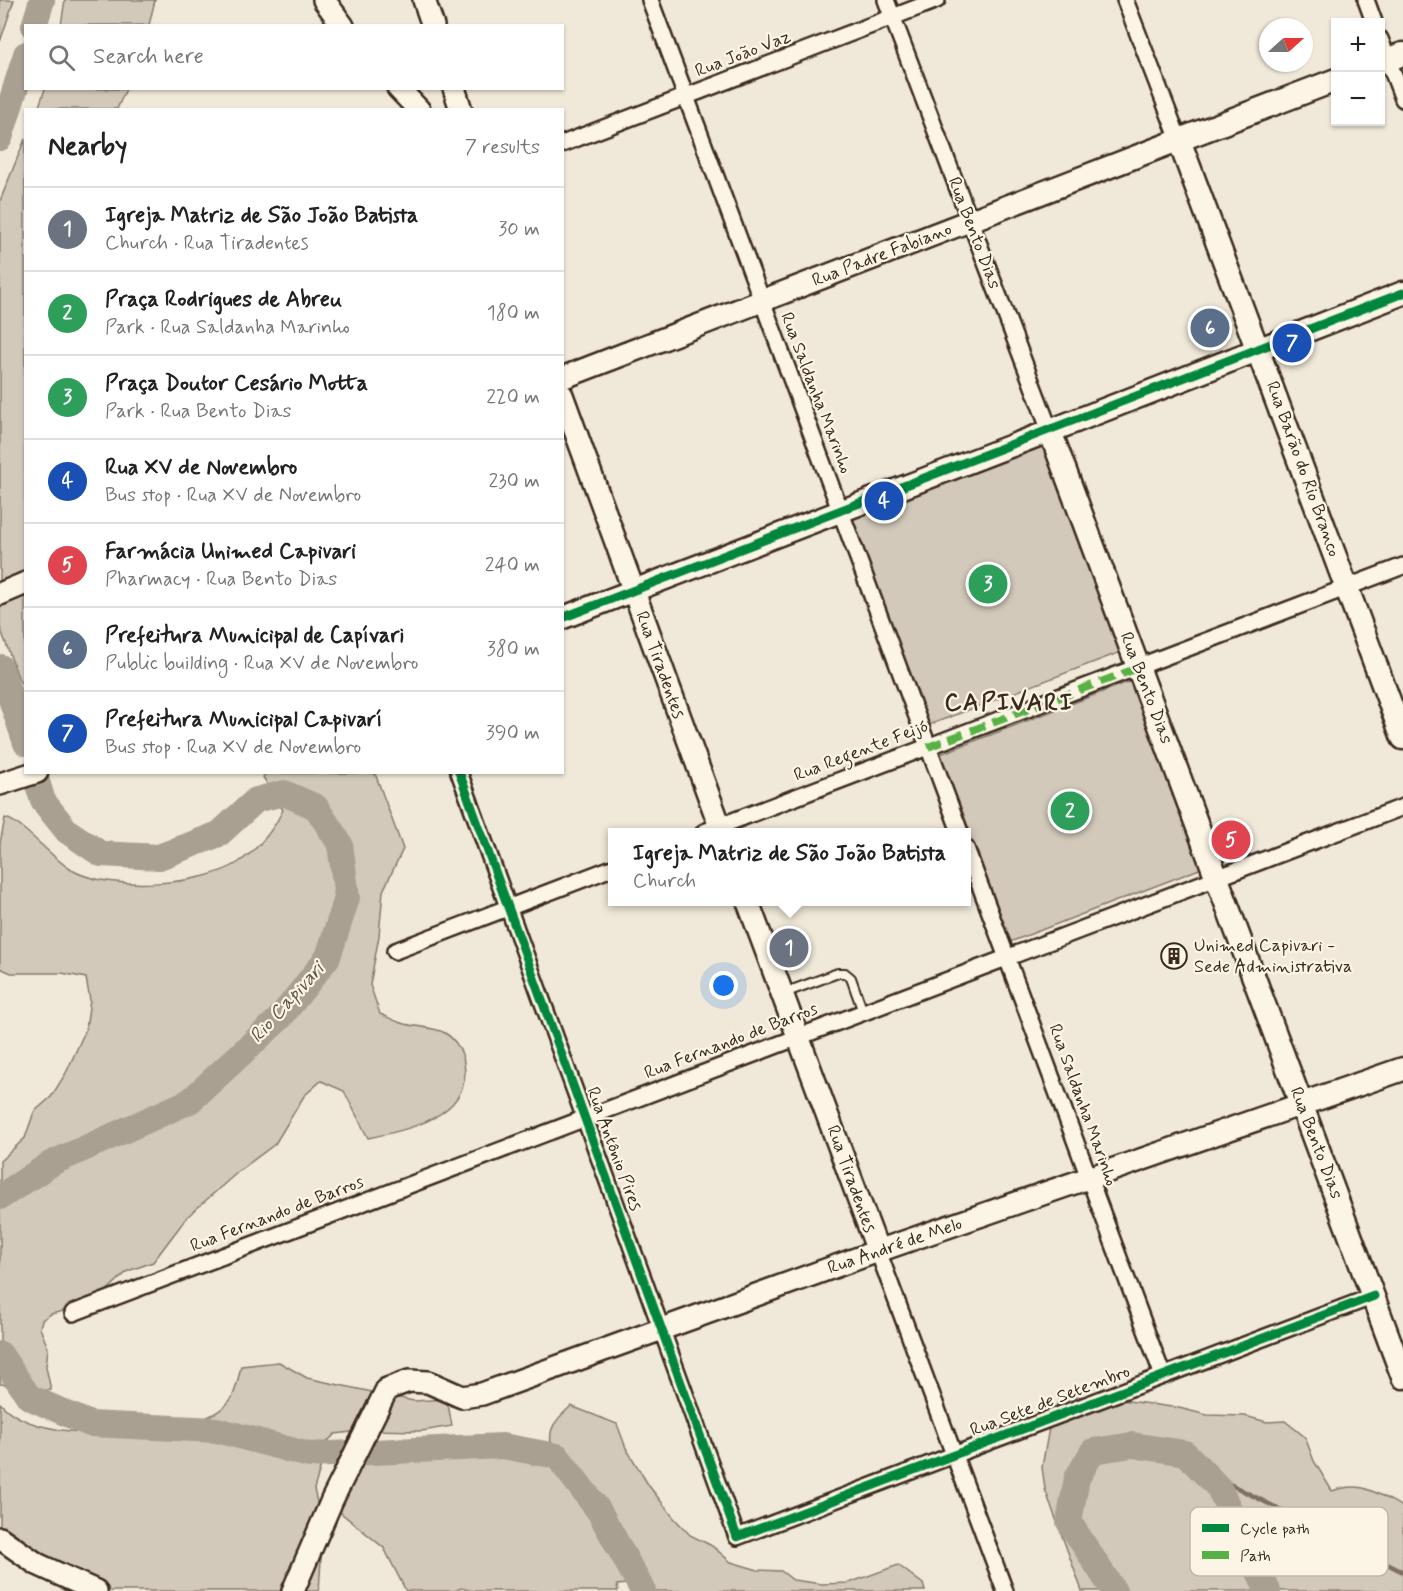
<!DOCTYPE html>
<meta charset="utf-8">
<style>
body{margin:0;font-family:Mynerve,sans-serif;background:#f6f6f6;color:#222}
.controls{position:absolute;right:18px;top:18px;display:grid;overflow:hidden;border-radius:0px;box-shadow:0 2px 4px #0004}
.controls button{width:54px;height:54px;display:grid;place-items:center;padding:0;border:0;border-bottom:2px solid #e0e0e0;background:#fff;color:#222;font:30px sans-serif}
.compass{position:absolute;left:1259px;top:18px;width:54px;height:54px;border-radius:50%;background:#fff;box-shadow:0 2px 4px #0004;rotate:69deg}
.you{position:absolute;left:724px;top:986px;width:21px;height:21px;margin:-15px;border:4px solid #fff;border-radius:50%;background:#1a73e8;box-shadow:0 0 0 9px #1a73e833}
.badge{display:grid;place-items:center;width:39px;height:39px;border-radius:50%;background:#111827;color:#fff;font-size:20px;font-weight:700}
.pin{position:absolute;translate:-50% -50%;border:3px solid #fff;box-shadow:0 2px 6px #0006}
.popup{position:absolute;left:608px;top:828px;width:363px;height:78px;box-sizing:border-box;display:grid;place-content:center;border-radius:0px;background:#fff;filter:drop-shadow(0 2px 4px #0005);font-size:20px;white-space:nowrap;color:#767676}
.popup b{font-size:22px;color:#222}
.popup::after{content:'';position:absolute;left:50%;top:100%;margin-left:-12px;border:12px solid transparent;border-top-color:#fff}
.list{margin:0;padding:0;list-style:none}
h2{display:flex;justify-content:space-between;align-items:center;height:78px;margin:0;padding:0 24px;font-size:26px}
h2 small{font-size:20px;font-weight:400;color:#767676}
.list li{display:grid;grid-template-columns:39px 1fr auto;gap:18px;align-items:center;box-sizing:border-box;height:84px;padding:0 24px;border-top:2px solid #e0e0e0}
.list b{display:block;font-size:22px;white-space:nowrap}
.list p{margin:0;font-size:20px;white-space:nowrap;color:#767676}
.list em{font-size:20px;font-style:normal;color:#767676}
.icon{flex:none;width:33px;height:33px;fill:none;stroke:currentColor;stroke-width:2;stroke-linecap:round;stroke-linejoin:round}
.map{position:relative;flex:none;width:1403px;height:1591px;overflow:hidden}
.search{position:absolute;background:#fff;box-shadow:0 2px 4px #0004;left:24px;top:24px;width:540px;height:66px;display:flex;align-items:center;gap:15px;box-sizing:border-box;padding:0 21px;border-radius:0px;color:#767676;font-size:22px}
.panel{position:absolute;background:#fff;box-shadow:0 2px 4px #0004;left:24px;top:108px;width:540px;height:666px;border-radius:0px}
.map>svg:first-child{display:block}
.green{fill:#d2c9ba;stroke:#867a6c;stroke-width:1.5}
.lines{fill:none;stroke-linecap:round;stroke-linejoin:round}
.stream{stroke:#7e7163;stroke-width:4.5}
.river{stroke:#aaa091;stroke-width:26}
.lane-casing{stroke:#3b2a1e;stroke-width:12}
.street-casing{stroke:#3b2a1e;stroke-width:20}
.secondary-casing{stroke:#3b2a1e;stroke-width:26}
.primary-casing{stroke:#3b2a1e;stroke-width:27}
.lane{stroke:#fcf5e5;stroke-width:8}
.street{stroke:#fcf5e5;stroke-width:15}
.secondary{stroke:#fcf5e5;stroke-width:21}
.primary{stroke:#fcf5e5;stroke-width:22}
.quiet{stroke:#57b245;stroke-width:8;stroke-dasharray:15 8;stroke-linecap:butt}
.cycleway-casing{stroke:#fcf5e5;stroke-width:13}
.cycleway{stroke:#00873e;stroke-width:9}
.labels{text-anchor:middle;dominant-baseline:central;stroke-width:4.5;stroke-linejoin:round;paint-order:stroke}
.street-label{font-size:18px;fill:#3b2a1e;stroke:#fcf5e5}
.poi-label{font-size:18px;fill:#3b2a1e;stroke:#fcf5e5;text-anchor:start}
.water-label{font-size:20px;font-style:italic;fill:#625346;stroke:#fcf5e5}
.district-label{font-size:24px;font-weight:bold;letter-spacing:1.5px;fill:#3b2a1e;stroke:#fcf5e5}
.key{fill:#fcf5e5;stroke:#c2b8a9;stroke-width:1.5}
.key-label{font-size:16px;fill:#3b2a1e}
</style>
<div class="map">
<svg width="1403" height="1591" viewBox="0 0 1403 1591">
<rect width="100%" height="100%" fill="#f0e9d9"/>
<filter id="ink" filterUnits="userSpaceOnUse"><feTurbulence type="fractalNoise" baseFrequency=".0167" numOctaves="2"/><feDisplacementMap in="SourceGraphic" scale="12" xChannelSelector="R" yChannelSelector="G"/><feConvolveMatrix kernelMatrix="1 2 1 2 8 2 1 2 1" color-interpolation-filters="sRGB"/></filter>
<g filter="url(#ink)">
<path class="green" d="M0 0H14L0 42Z
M65 0H155L149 25H61Z
M45 89V88L126 89 117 109H38Z
M25 139V688L19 680 0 627V201Z
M1047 443 1126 650 929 725 850 518Z
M1131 681 1202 868 1010 942 938 755Z
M267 773H374L376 776 403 849 383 891 379 936 370 985 380 1014C388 1017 396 1022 405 1024 416 1027 435 1027 445 1033 455 1039 463 1052 464 1063 473 1116 408 1130 368 1138L344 1091 321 1081 304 1096 275 1144 239 1171 187 1217 153 1262 128 1271 92 1304 51 1314 42 1320 40 1328 48 1348 46 1367 51 1390 37 1391 0 1384V1161L25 1138 34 1112 51 1097 66 1073 86 1029 90 1000 86 978 62 973H11L0 968V843L5 818C21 821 52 858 70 869 106 892 204 886 239 862 259 848 273 831 283 810L263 777Z
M279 1362 307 1378 414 1401 447 1399 452 1426 422 1431 368 1430 335 1434 328 1441 314 1489 323 1529 319 1591H65L51 1575 0 1539V1403C32 1440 117 1433 162 1431L170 1423C190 1426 218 1417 231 1399 236 1391 239 1376 241 1366Z
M1092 1396 1179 1408 1207 1415 1245 1416 1267 1422 1285 1421 1305 1437 1314 1461 1332 1491C1364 1480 1375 1493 1403 1507V1591H1082L1045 1489 1042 1467 1051 1417 1059 1400 1064 1397Z
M571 1406 617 1424 626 1448 649 1486 674 1518 690 1535 712 1546 731 1562 758 1570 781 1571 793 1580 822 1584 849 1583 898 1565 923 1584 925 1591H642L627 1584 617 1585 618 1591H473L461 1588 455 1591H406L384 1548 341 1513 334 1495 364 1457 433 1448 478 1451 543 1465 552 1464 555 1457C545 1432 552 1423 571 1406Z"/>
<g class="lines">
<path class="stream" d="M1202 1470 1403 1572"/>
<path class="river" d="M34 26 42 0
M0 138 26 54
M0 667 26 743
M0 1197 52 1163 190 1101 280 1018 328 957 347 898 340 844 316 807 284 793 256 800 219 834 159 857 101 854 67 831 43 801 34 772
M0 1354 29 1397 90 1424 217 1430 309 1455 502 1446 557 1456 599 1511 643 1591
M1114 1591 1069 1522 1077 1478 1093 1451 1132 1445 1185 1453 1219 1488 1268 1591"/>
<g class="lane-casing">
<path id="lane" d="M784 993 838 973H845L851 978 863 1012"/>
</g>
<g class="street-casing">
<path id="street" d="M650 0 960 832
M886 0 1050 431
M1125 0 1179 140
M1366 0 1374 22
M1380 39 1403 99
M562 144 937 0
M459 772 737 1537 1374 1296
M704 832 1403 566
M966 848 1163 1376
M395 951 612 868
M878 1251 1005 1591
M73 1313 1403 807"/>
</g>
<g class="secondary-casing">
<path id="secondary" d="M324 0 343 26
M424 0 433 26
M398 88 419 110
M454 88 461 110
M562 378 1179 140
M562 395 722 832
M0 594 26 583
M562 618 1050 431
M0 784 37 772
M748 902 878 1251
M0 1538 37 1564 96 1591
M293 1591 332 1500 387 1389 409 1381 428 1382 462 1397 482 1394 878 1251 1302 1104"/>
</g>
<g class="primary-casing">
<path id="primary" d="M1380 62 1403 54
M1336 80 1179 140 1403 738
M1403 293 1050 431 1403 1377
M1302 1104 1403 1069"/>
</g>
<use href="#lane" class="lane"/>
<use href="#street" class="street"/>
<use href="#secondary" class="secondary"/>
<use href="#primary" class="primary"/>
<path class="quiet" d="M928 747 1138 668"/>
<g class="cycleway-casing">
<path id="cycleway" d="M562 618 1403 293
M459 772 737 1537 1374 1296"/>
</g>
<use href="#cycleway" class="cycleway"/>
</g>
</g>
<defs>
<g id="building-ring" transform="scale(1.35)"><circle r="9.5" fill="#fcf5e5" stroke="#3b2a1e" stroke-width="1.5"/><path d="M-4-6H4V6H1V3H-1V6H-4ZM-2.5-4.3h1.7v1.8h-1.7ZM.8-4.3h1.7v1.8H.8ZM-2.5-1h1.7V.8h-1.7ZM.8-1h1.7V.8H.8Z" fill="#3b2a1e"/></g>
</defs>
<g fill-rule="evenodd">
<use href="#building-ring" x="1174" y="956"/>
</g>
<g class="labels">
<g class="street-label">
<text transform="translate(743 54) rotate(-21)">Rua João Vaz</text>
<text transform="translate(974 233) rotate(69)">Rua Bento Dias</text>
<text transform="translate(882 255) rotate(-21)">Rua Padre Fabiano</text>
<text transform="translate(816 393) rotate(69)">Rua Saldanha Marinho</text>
<text transform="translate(1303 469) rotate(70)">Rua Barão do Rio Branco</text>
<text transform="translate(660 665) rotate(70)">Rua Tiradentes</text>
<text transform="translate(1146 688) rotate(69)">Rua Bento Dias</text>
<text transform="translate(861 751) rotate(-21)">Rua Regente Feijó</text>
<text transform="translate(731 1041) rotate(-21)">Rua Fernando de Barros</text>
<text transform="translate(1083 1105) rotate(70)">Rua Saldanha Marinho</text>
<text transform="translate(1316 1143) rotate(69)">Rua Bento Dias</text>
<text transform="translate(614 1149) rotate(70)">Rua Antônio Pires</text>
<text transform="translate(851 1179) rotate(70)">Rua Tiradentes</text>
<text transform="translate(277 1214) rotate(-21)">Rua Fernando de Barros</text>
<text transform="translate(895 1246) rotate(-19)">Rua André de Melo</text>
<text transform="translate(1050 1401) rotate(-21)">Rua Sete de Setembro</text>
</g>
<g class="poi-label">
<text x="1194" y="946">Unimed Capivari -<tspan x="1194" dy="21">Sede Administrativa</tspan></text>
</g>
<g class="water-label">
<text transform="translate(287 1003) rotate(-48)">Rio Capivari</text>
</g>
<g class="district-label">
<text x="1009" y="703">CAPIVARI</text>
</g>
</g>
<rect x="1190" y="1507" width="198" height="69" rx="9" class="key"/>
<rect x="1202" y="1524" width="27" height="8" fill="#00873e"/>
<rect x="1202" y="1551" width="27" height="8" fill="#57b245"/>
<g class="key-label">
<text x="1240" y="1534">Cycle path</text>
<text x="1240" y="1561">Path</text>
</g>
</svg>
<div class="controls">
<button>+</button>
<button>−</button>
</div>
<svg class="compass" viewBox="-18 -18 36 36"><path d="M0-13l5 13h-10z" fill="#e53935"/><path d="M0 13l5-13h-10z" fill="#767676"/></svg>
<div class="you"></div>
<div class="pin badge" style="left:789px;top:948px;background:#6b7280">1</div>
<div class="popup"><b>Igreja Matriz de São João Batista</b>Church</div>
<div class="pin badge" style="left:1070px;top:811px;background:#2e9e5b">2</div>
<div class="pin badge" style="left:988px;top:584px;background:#2e9e5b">3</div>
<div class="pin badge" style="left:884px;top:501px;background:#1a4fb4">4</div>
<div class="pin badge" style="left:1231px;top:840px;background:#e0444e">5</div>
<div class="pin badge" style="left:1210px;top:328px;background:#5c6f8a">6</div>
<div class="pin badge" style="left:1292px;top:343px;background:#1a4fb4">7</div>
<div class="search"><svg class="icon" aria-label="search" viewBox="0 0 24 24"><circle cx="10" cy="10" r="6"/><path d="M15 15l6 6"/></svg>Search here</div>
<section class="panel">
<h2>Nearby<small>7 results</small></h2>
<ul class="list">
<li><span class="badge" style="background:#6b7280">1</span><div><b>Igreja Matriz de São João Batista</b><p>Church · Rua Tiradentes</p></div><em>30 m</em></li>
<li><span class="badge" style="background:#2e9e5b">2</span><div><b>Praça Rodrigues de Abreu</b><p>Park · Rua Saldanha Marinho</p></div><em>180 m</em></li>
<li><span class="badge" style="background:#2e9e5b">3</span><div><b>Praça Doutor Cesário Motta</b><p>Park · Rua Bento Dias</p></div><em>220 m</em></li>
<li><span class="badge" style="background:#1a4fb4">4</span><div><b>Rua XV de Novembro</b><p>Bus stop · Rua XV de Novembro</p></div><em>230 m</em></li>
<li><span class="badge" style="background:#e0444e">5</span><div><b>Farmácia Unimed Capivari</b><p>Pharmacy · Rua Bento Dias</p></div><em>240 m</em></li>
<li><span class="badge" style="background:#5c6f8a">6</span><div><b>Prefeitura Municipal de Capívari</b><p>Public building · Rua XV de Novembro</p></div><em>380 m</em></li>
<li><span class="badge" style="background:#1a4fb4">7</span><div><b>Prefeitura Municipal Capivarí</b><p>Bus stop · Rua XV de Novembro</p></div><em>390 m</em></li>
</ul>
</section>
</div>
